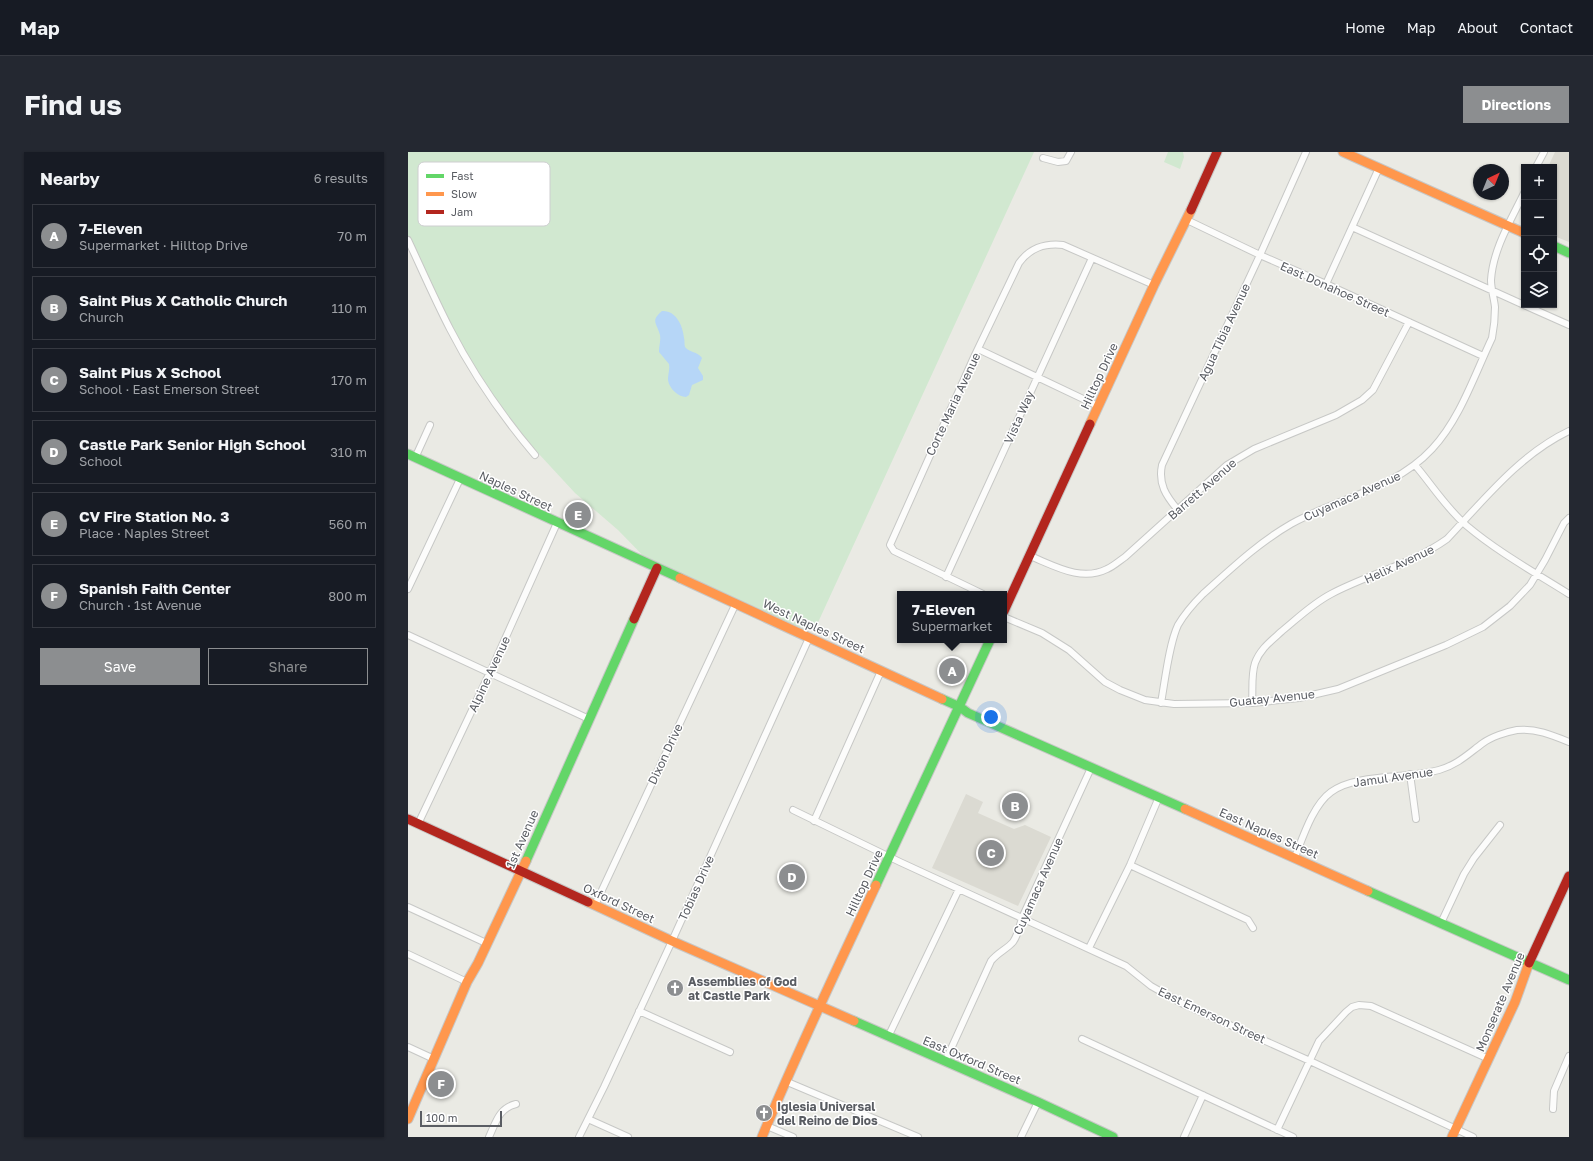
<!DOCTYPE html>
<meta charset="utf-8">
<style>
body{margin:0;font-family:"Golos Text",sans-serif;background:#242831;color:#f1f3f6}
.controls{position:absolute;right:12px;top:12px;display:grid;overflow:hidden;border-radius:0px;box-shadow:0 1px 3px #0004}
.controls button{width:36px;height:36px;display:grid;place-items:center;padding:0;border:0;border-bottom:1px solid #363941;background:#171b24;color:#f1f3f6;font:20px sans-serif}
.compass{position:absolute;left:1065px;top:12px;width:36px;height:36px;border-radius:50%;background:#171b24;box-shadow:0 1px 3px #0004;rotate:43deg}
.scale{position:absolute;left:12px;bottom:10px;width:82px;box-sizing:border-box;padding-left:4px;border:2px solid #5a5d63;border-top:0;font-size:11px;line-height:14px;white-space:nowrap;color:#5a5d63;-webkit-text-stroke:3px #fff;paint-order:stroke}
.you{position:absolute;left:583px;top:565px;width:14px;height:14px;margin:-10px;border:3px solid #fff;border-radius:50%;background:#1a73e8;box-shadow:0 0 0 6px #1a73e833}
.badge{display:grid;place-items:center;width:26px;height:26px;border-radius:50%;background:#8c8e90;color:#fff;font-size:13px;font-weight:700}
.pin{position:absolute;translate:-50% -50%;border:2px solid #fff;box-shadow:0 1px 4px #0006}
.popup{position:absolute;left:489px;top:439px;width:110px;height:52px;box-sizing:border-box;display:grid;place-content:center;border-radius:0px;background:#171b24;filter:drop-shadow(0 1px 3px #0005);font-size:13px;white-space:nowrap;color:#9ea1a6}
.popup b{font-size:15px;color:#f1f3f6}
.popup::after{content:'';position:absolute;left:50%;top:100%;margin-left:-8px;border:8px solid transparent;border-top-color:#171b24}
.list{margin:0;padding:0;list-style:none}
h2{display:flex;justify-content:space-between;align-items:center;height:52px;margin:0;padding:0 16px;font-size:17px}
h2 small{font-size:13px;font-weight:400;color:#9ea1a6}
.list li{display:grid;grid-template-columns:26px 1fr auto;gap:12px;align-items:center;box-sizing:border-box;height:64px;margin:0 8px 8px;padding:0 8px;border:1px solid #363941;border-radius:0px}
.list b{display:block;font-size:15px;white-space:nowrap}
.list p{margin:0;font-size:13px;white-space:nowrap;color:#9ea1a6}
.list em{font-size:13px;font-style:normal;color:#9ea1a6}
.actions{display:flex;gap:8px;padding:12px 16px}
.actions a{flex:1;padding:9px 0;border:1px solid #8c8e90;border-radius:0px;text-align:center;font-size:14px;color:#8c8e90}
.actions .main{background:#8c8e90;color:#fff}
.icon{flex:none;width:22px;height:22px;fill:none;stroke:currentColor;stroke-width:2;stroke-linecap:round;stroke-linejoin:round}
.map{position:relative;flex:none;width:1161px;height:985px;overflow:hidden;border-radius:0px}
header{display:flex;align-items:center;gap:24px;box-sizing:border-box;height:56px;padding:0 20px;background:#171b24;border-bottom:1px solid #363941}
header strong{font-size:19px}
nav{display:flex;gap:22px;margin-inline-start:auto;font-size:14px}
.intro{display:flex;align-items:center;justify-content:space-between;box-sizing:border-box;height:96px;padding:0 24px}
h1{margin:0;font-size:28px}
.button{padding:10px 18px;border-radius:0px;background:#8c8e90;color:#fff;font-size:14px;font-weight:700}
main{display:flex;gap:24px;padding:0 24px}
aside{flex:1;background:#171b24;border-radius:0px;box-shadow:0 1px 3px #0004}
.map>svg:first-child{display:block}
.education{fill:#dbdad2}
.green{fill:#d1e8d0}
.water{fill:#b6d6f7}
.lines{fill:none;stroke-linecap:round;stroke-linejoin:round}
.street-casing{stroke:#c7c8c6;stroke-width:8}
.fast-casing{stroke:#c7c7c6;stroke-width:11}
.slow-casing{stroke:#c7c7c6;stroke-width:11}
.jam-casing{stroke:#c7c7c6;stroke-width:11}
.street{stroke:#fcfcfb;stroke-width:6}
.fast{stroke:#63d668;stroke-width:9}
.slow{stroke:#ff974d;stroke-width:9}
.jam{stroke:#b3261e;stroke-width:9}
.labels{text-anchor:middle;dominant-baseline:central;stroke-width:3;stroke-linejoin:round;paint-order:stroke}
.street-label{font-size:12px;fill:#5a5d63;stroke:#fff}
.poi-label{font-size:12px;font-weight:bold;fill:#5a5d63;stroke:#fff;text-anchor:start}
.key{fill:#fff;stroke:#ceced0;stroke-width:1}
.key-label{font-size:11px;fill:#5a5d63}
</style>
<header>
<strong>Map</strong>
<nav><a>Home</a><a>Map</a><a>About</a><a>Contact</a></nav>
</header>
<div class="intro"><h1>Find us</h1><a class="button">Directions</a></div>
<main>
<aside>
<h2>Nearby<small>6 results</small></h2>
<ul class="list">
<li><span class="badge">A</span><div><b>7-Eleven</b><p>Supermarket · Hilltop Drive</p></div><em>70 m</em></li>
<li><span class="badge">B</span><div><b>Saint Pius X Catholic Church</b><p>Church</p></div><em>110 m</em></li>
<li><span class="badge">C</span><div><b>Saint Pius X School</b><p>School · East Emerson Street</p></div><em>170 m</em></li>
<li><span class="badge">D</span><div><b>Castle Park Senior High School</b><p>School</p></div><em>310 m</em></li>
<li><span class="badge">E</span><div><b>CV Fire Station No. 3</b><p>Place · Naples Street</p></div><em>560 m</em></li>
<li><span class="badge">F</span><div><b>Spanish Faith Center</b><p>Church · 1st Avenue</p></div><em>800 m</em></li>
</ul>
<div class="actions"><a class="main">Save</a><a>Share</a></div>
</aside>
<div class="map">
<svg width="1161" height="985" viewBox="0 0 1161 985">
<rect width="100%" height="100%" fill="#eaeae4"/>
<path class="education" d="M1147 0H1161V90L1146 84V15H1140Z
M558 642 575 650 570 661 606 677 617 673 643 685 610 754 524 716Z"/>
<path class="green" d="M0 0H626L407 477 369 472 249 418 210 378 167 341 118 288 100 266 65 216 21 135 0 85Z
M760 0H775L776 5 772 17 756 10Z"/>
<path class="water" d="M254 159C268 158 275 174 276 186 277 189 276 192 277 195 282 201 289 199 294 206L290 216 295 224V228L284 233 281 243 278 245C270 245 261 236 260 228 260 222 262 217 261 212L251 200C251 194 253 188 252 183 249 171 242 169 254 159Z"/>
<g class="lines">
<g class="street-casing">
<path id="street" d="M635 6 650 10 658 9 663 0
M1128 15 1136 0
M779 68 852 103 918 132 1075 204
M944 75 1116 153
M0 88C14 118 27 148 42 177 65 222 94 264 127 303
M918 132 971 16
M1116 153 1161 173
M570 197 690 254
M7 306 22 273
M1007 313C1024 333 1038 356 1059 374 1090 400 1126 420 1161 442
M770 358C758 344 750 332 754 313L852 103 898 0
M622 404C647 414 673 430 699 417 706 414 711 409 717 405L819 313 846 297 928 263 954 248 965 238 1001 170
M538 425 684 106
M0 437 52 327
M575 442 486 399 482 393 566 205 611 111C622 96 636 91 655 93L746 133
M596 465 634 481 661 498 697 530 712 538 737 548 766 552 844 551 891 546 930 537 1038 493 1075 475 1102 454 1122 433 1137 408 1156 371 1161 366
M0 483 181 567
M753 551C757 529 761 492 770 473 777 461 786 451 795 442 823 417 850 391 883 372 929 346 986 338 1024 297 1052 267 1066 224 1084 186 1086 176 1087 166 1087 155 1086 146 1083 137 1083 128 1085 97 1103 68 1116 41
M844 551C845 538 843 523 847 511 852 497 863 489 874 479 890 466 904 452 923 442 961 422 1004 412 1039 387 1075 349 1112 302 1161 279
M1002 622 1008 667
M385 658 492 710 718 814 743 834 773 851 902 909 1065 985
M406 669 473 519
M10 672 84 516 149 371
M887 705C895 685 905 653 923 640 949 621 1000 627 1031 618 1049 613 1060 602 1075 591 1083 585 1098 580 1109 578 1127 576 1144 583 1161 590
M722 713 840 768 845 776
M187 753 328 451
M0 755 78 791
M1033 771 1056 722 1066 706 1092 673
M681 796 722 713 751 645
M0 802 59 830
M231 859 322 900
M480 885 551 737
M674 887 885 985
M0 895 26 907
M537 910 583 809C589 801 599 797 605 790 610 783 612 773 614 766L683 616
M377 929 510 985
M1145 957 1146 939 1161 904
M180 967 220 985
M359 974 385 985
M869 978 911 889 938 860 944 855 951 853 963 854 1081 907
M81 985C88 970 91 956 108 952
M171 985 196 935 264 789 401 486
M613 985 630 950
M776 985 795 943"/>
</g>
<g class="fast-casing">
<path id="fast" d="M1146 94 1161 101
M0 302 272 426
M534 547 552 555 560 561 777 657
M118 709 226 467
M468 733 582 488
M960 739 1161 828
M446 869 630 950 705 985"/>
</g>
<g class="slow-casing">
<path id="slow" d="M935 0 1116 81
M682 272 746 133 783 58
M272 426 534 547
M777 657 960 739
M180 750 264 789 446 869
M0 967 59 830 70 811 118 709
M354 985C389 900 429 817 468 733
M1044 985 1107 850 1121 811"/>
</g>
<g class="jam-casing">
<path id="jam" d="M783 58 809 0
M596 459 682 272
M226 467 249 416
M0 667 180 750
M1121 811 1161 724"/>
</g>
<use href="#street" class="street"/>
<use href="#fast" class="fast"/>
<use href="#slow" class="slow"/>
<use href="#jam" class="jam"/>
</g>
<defs>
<g id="church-disc" transform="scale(0.9)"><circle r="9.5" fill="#8c8e90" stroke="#fff"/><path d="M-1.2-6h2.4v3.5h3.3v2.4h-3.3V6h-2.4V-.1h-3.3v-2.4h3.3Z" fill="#fff"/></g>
</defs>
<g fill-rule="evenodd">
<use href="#church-disc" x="267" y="836"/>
<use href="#church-disc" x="356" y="961"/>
</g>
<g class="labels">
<g class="street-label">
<text transform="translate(927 137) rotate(24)">East Donahoe Street</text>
<text transform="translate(816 180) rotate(-65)">Agua Tibia Avenue</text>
<text transform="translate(691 224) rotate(-65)">Hilltop Drive</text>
<text transform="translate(545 252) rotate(-65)">Corte Maria Avenue</text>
<text transform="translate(611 265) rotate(-66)">Vista Way</text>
<text transform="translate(794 337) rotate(-41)">Barrett Avenue</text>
<text transform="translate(108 339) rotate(25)">Naples Street</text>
<text transform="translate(944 344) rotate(-24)">Cuyamaca Avenue</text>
<text transform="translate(991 412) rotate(-25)">Helix Avenue</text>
<text transform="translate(406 474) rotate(25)">West Naples Street</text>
<text transform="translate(81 522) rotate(-65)">Alpine Avenue</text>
<text transform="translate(864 546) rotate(-6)">Guatay Avenue</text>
<text transform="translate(257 602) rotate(-65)">Dixon Drive</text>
<text transform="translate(985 625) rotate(-8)">Jamul Avenue</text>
<text transform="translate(861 681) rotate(24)">East Naples Street</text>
<text transform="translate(114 687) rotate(-66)">1st Avenue</text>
<text transform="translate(456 731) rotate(-65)">Hilltop Drive</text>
<text transform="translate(630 734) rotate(-66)">Cuyamaca Avenue</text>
<text transform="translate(288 736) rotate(-66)">Tobias Drive</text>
<text transform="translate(211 751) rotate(25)">Oxford Street</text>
<text transform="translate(1092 850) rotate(-67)">Monserate Avenue</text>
<text transform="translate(804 863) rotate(25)">East Emerson Street</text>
<text transform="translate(564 908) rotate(23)">East Oxford Street</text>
</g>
<g class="poi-label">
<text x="280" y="829">Assemblies of God<tspan x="280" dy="14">at Castle Park</tspan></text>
<text x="369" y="954">Iglesia Universal<tspan x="369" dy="14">del Reino de Dios</tspan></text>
</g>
</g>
<rect x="10" y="10" width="132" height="64" rx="6" class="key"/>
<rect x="18" y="22" width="18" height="4" fill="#63d668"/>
<rect x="18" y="40" width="18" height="4" fill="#ff974d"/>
<rect x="18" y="58" width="18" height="4" fill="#b3261e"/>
<g class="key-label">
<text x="43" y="28">Fast</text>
<text x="43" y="46">Slow</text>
<text x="43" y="64">Jam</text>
</g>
</svg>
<div class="controls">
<button>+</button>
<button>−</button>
<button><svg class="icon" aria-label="locate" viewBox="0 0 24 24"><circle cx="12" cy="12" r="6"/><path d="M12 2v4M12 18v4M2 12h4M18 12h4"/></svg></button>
<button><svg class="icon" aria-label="layers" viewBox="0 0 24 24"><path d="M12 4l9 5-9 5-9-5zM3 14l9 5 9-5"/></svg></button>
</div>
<svg class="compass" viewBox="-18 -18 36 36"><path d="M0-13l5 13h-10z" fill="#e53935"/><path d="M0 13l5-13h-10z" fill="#9ea1a6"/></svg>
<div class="scale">100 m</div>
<div class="you"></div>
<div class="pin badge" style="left:544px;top:519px">A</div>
<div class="popup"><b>7-Eleven</b>Supermarket</div>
<div class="pin badge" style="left:607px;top:654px">B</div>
<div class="pin badge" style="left:583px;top:701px">C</div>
<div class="pin badge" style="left:384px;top:725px">D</div>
<div class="pin badge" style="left:170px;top:363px">E</div>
<div class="pin badge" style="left:33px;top:932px">F</div>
</div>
</main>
